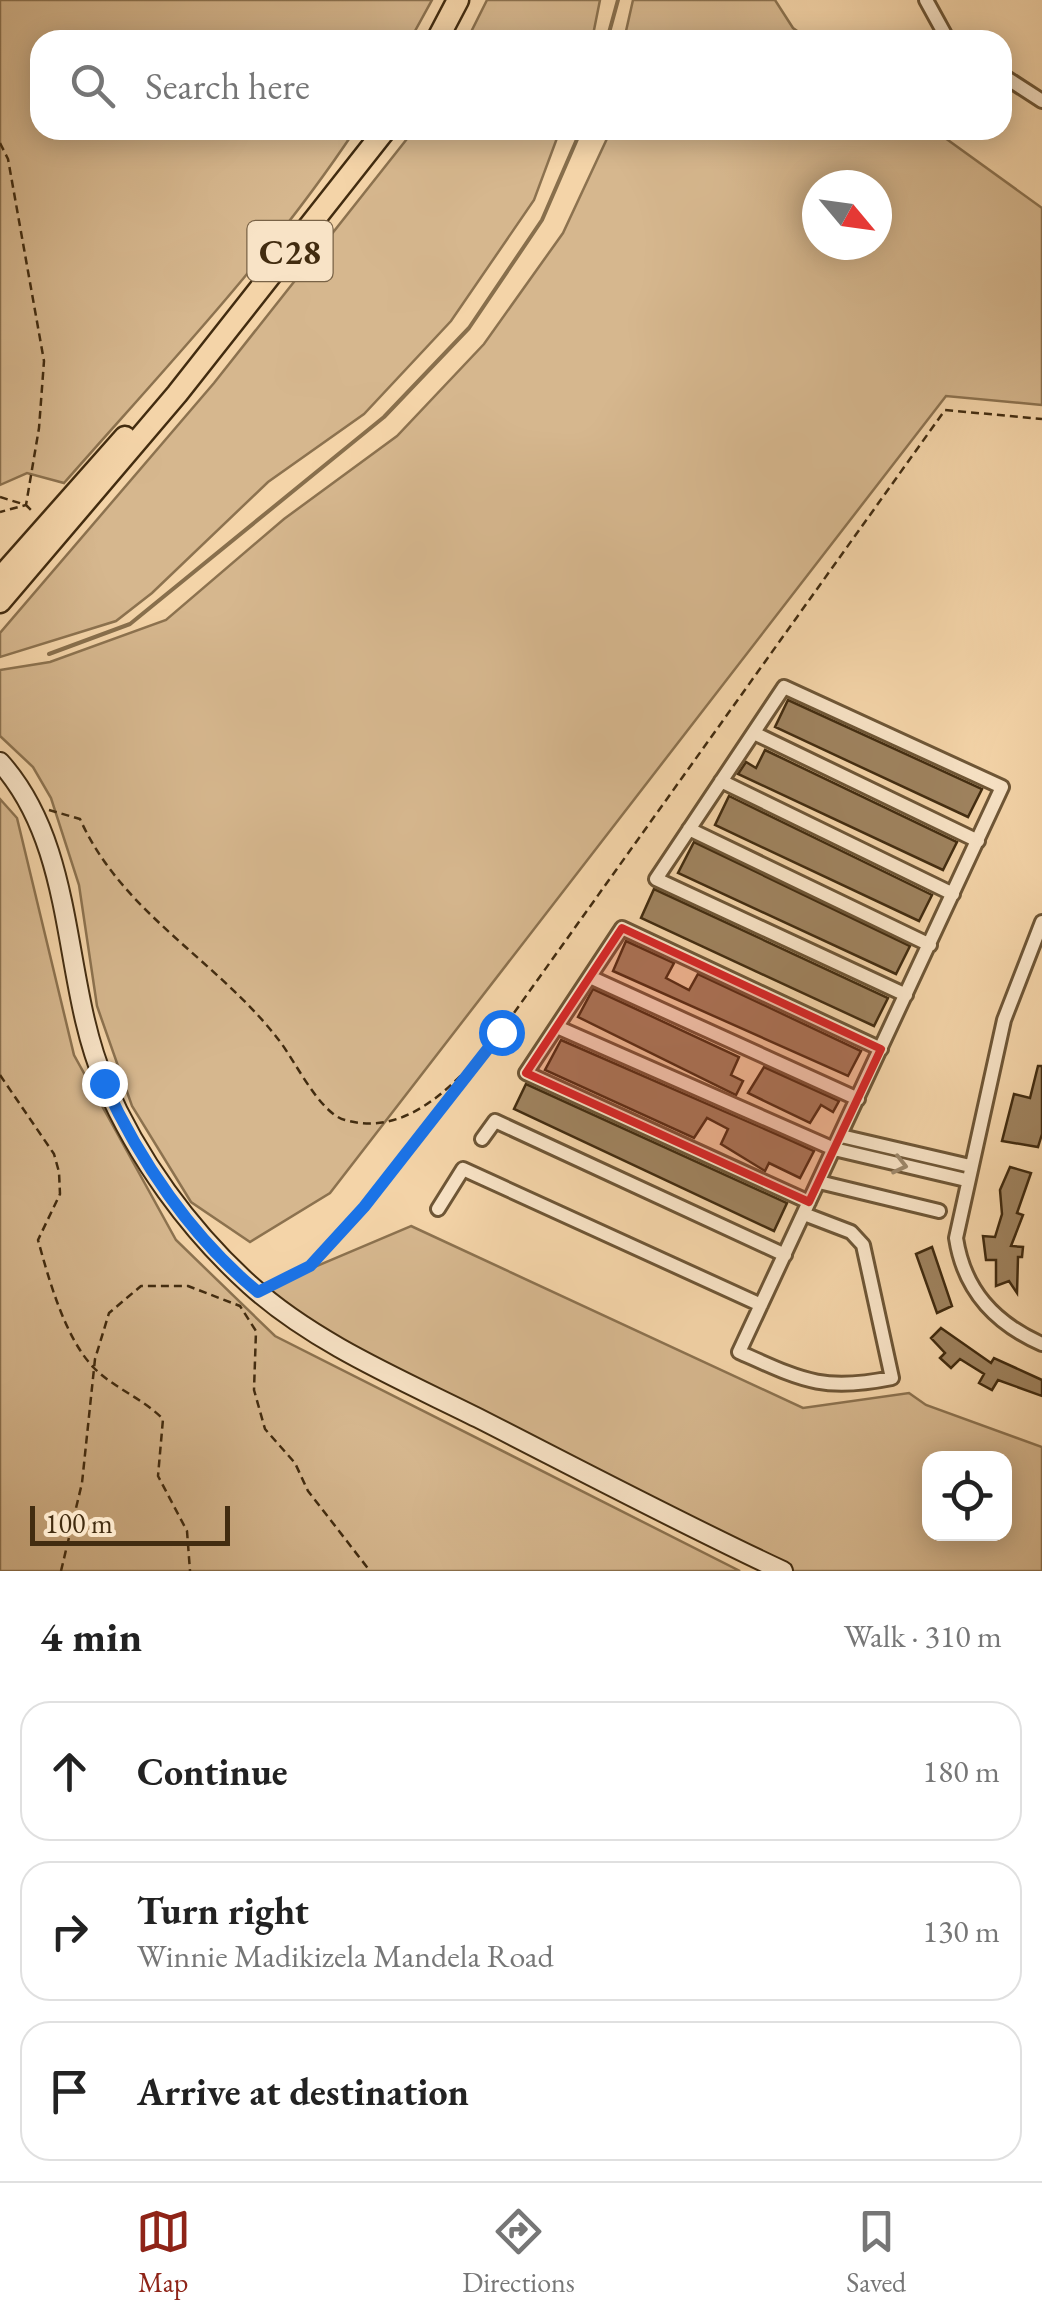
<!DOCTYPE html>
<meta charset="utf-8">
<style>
body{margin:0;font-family:"EB Garamond",serif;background:#f6f6f6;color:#222}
.controls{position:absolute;right:30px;bottom:30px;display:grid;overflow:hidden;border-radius:20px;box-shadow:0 5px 25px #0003}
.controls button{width:90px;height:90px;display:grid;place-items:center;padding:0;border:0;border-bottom:2px solid #e0e0e0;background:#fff;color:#222;font:50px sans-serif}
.compass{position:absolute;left:802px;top:170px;width:90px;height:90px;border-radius:50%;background:#fff;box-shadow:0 5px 25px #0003;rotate:119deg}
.scale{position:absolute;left:30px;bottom:25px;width:200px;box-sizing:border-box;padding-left:10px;border:5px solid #422c10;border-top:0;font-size:28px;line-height:35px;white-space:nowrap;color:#422c10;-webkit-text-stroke:8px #f8e3c6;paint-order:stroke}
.stop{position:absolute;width:30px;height:30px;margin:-22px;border:8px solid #1a73e8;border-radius:50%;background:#fff}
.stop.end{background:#1a73e8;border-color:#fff;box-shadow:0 2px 10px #0008}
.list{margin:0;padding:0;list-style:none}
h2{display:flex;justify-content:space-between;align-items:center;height:130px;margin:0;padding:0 40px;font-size:42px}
h2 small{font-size:32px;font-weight:400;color:#767676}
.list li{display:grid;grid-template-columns:65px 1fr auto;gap:30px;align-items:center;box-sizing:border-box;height:140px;margin:0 20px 20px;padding:0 20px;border:2px solid #e0e0e0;border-radius:30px}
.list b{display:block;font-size:38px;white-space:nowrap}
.list p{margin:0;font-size:32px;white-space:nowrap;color:#767676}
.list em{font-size:32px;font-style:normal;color:#767676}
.icon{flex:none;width:55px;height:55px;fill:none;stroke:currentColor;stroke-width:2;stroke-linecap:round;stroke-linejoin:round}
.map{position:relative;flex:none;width:1042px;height:1571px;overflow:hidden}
.search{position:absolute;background:#fff;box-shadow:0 5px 25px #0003;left:30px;right:30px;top:30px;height:110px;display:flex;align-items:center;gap:25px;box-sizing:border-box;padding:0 35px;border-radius:30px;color:#767676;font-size:38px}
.sheet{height:610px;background:#fff}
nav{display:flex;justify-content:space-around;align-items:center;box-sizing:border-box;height:140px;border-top:2px solid #e0e0e0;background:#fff;font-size:28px;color:#767676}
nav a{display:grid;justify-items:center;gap:5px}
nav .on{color:#8f2418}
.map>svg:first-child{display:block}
.green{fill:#d6b78e;stroke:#8c724f;stroke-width:2.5;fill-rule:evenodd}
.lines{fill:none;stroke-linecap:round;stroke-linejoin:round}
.stream{stroke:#886f4c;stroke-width:4}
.building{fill:#9f835f;stroke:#422c10;stroke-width:2.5}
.minor-casing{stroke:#6e5636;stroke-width:18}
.secondary-casing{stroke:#422c10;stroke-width:22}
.primary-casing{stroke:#422c10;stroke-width:25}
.path{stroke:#422c10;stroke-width:2.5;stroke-dasharray:8 5;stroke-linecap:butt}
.minor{stroke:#f8e3c6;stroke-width:12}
.secondary{stroke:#f8e3c6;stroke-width:18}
.primary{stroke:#f4d4a8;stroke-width:20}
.oneway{stroke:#9d886b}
.route{stroke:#1a73e8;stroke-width:12}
.marked{fill:#d62828;fill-opacity:0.2;stroke:#d62828;stroke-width:8;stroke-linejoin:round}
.labels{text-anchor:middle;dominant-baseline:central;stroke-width:10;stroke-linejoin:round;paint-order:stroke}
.shield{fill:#f8e3c6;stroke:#796347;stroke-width:2.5}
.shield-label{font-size:35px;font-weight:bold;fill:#422c10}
</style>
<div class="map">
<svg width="1042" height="1571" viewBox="0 0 1042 1571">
<rect width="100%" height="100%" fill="#f4d4a8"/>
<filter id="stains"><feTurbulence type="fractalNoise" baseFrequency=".002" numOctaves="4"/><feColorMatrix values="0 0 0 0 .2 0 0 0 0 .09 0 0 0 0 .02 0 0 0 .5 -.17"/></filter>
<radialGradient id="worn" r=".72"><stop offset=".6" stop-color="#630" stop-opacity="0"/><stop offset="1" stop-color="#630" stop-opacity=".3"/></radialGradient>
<path class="green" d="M0 0H432L410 40H40V130H355C270 258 165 368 64 483L27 473 0 485Z
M487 0H600L592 40H467Z
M633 0H775L793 28 810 40H624Z
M414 130H560L534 200 451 321 364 414 268 482 152 593 116 621 0 657V633L214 383Z
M611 130H934L1042 208V405L946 396 330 1193 250 1242 191 1202 132 1106 97 1006 79 885 51 798 33 767 0 736V670L50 662 166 620 284 519 397 436 484 344 563 233ZM817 185H877V245H817Z
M0 799 17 818 74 1055 176 1240 275 1336 740 1571H0Z
M411 1226 803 1408 909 1393 926 1405 1042 1447V1571H783L401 1380 258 1291ZM930 1458H1004V1534H930Z"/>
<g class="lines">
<path class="stream" d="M607 40 618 0
M49 654 130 624 384 417 469 328 542 220 581 130"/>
</g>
<path class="building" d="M788 700 982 789 968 817 775 727Z
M765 750 957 842 943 870 738 774 746 762 756 768Z
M729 796 932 895 919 921 715 825Z
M694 842 910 946 896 974 678 873Z
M654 889 888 998 874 1026 641 918Z
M626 941 674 963 666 978 689 990 698 974 861 1051 848 1076 613 971Z
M593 989 739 1057 731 1075 743 1081 736 1095 578 1017Z
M561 1040 792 1141 814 1151 800 1178 769 1163 765 1171 721 1144 728 1129 707 1118 694 1138 545 1070Z
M1038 1066H1042V1134L1038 1147 1002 1141 1014 1094 1030 1098Z
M764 1067 839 1101 833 1112 821 1105 810 1123 748 1093Z
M526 1084 787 1203 774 1231 514 1109Z
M1010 1167 1031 1173 1017 1213 1023 1215 1011 1246 1023 1247 1022 1257H1018L1017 1293 1009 1281 996 1286V1260H986L983 1236 995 1237 1002 1214 1000 1190Z
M932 1247 952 1306 937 1313 916 1254Z
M941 1328 991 1363 994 1358 1042 1380V1396L998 1380 992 1390 979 1383 984 1374 960 1359 951 1368 940 1358 945 1353 931 1338Z"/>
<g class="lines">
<g class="minor-casing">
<path id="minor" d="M926 0 948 40
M1002 75 1042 101
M754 733 978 841
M721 781 953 894
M689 829 930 945
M1042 922 1004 1020 956 1238C964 1290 994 1323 1042 1344
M590 977 858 1099
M557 1027 834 1149 966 1180
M841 1136 970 1166
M482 1139 495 1121 785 1255
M819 1182 939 1211
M809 1202 526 1073 622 928 881 1049
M438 1209 463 1169 761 1305
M804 1214 851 1232 863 1245 892 1378C822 1392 802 1380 739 1352 827 1164 915 976 1002 787L784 687 656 879 906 995"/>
</g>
<g class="secondary-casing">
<path id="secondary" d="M0 762C78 849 61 981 105 1083 137 1158 189 1230 250 1285 314 1343 402 1380 478 1418 580 1470 680 1523 783 1571"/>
</g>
<g class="primary-casing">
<path id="primary" d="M437 40 458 0
M0 578 125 437
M0 602 177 394 385 130"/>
</g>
<path class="path" d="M0 143 8 159 44 361 39 428 26 505 0 512
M0 497 26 505 34 513
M49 810 80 819C122 913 217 960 278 1039 295 1060 319 1113 345 1120 412 1139 462 1076 501 1031L945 410 1042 419
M0 1075 54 1154 59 1172 60 1194 38 1240C49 1280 65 1338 94 1368 114 1388 142 1398 163 1419L158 1476 187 1531 190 1571
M275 1283 310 1266 364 1207 486 1051
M61 1571 82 1483 95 1359 109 1313 141 1286H188L240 1306 256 1331 254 1390 265 1429 295 1463 308 1491 370 1571"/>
<use href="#minor" class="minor"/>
<use href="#secondary" class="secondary"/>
<use href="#primary" class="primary"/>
</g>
<defs><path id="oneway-chevron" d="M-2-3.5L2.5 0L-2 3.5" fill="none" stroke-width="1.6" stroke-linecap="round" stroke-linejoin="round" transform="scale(2.5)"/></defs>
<use class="oneway" href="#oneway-chevron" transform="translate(900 1165) rotate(13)"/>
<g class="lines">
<path class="route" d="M104 1083C139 1160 192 1238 258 1292L310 1266 364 1207 501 1032"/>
</g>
<path class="marked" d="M622 928 881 1049 809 1202 526 1073Z"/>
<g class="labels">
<rect class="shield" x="247.5" y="221" width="85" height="60" rx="8"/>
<g class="shield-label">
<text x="290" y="251">C28</text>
</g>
</g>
<rect width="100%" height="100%" filter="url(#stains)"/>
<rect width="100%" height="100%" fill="url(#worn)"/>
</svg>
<div class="controls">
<button><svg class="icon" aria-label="locate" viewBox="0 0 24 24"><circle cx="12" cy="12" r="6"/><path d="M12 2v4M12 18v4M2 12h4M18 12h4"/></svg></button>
</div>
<svg class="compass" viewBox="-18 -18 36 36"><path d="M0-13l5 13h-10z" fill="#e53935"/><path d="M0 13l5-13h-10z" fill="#767676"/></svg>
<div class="scale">100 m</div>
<div class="stop" style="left:501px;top:1032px"></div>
<div class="stop end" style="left:104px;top:1083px"></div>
<div class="search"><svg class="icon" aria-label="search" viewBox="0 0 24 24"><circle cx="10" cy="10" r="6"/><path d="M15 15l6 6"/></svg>Search here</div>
</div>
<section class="sheet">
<h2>4 min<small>Walk · 310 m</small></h2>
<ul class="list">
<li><svg class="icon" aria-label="ahead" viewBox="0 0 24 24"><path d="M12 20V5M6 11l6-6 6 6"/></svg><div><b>Continue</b></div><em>180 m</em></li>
<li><svg class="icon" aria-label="right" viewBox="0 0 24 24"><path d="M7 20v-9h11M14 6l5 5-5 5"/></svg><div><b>Turn right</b><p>Winnie Madikizela Mandela Road</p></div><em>130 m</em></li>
<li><svg class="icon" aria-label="arrive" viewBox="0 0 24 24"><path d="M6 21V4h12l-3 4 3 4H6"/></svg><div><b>Arrive at destination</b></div></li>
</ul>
</section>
<nav>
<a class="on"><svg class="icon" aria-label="map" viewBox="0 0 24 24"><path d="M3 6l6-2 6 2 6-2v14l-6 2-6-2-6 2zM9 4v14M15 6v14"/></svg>Map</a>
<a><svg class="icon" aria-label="directions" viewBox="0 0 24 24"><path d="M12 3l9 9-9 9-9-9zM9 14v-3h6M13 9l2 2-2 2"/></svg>Directions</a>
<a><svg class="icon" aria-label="saved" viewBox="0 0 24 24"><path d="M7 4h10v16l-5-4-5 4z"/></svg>Saved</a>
</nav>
